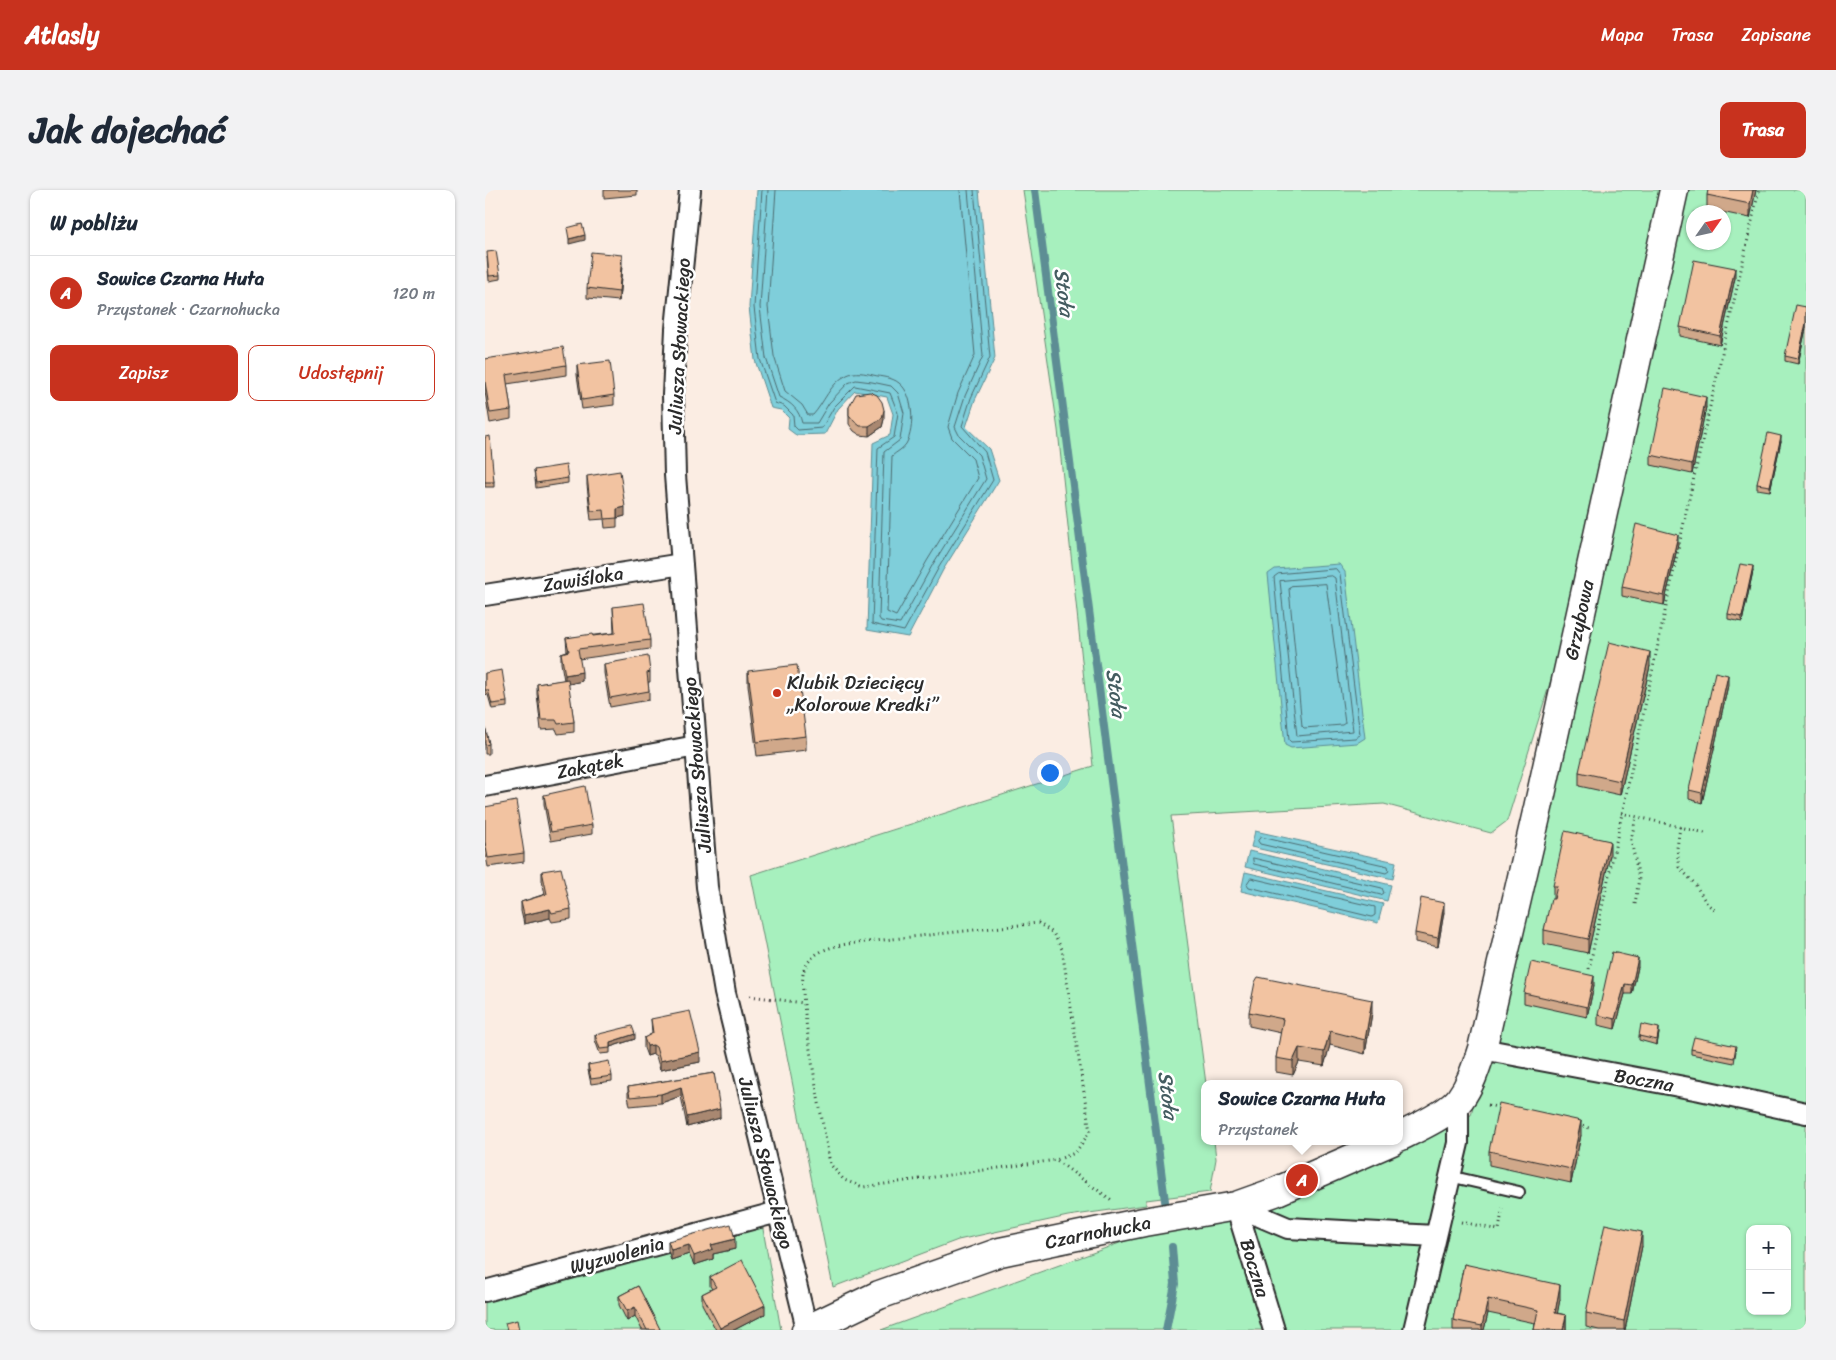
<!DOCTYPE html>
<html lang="pl">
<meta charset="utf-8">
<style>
body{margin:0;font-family:Sriracha,sans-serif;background:#f2f2f3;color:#1f2937}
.controls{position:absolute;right:15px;bottom:15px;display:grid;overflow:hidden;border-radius:10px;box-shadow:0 1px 4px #0004}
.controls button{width:45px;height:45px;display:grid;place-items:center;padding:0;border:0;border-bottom:1px solid #e0e1e3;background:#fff;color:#1f2937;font:25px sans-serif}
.compass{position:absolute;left:1201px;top:15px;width:45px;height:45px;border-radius:50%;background:#fff;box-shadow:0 1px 4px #0004;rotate:56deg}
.you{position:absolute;left:564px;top:582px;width:18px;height:18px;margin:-12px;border:4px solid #fff;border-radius:50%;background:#1a73e8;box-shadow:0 0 0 8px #1a73e833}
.badge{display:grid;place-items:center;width:32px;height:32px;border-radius:50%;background:#c8321e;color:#fff;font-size:16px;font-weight:700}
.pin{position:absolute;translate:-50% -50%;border:2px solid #fff;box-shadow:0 1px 5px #0006}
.popup{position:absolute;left:716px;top:890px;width:202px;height:65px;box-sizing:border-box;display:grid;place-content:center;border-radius:10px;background:#fff;filter:drop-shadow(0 1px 4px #0005);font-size:16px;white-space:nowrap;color:#747a83}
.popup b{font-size:19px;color:#1f2937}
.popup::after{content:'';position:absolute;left:50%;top:100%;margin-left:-10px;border:10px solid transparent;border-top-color:#fff}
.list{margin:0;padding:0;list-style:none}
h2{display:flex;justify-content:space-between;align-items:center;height:65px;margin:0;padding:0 20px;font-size:21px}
h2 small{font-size:16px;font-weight:400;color:#747a83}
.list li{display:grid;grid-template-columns:32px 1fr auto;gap:15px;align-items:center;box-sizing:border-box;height:75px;padding:0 20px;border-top:1px solid #e0e1e3}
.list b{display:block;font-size:19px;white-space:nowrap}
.list p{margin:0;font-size:16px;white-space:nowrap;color:#747a83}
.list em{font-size:16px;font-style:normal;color:#747a83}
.actions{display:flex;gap:10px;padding:15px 20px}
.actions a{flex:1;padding:11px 0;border:1px solid #c8321e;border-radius:10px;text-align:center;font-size:18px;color:#c8321e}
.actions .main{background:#c8321e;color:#fff}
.map{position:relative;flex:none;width:1321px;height:1140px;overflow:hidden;border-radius:10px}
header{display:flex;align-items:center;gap:30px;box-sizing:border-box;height:70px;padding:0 25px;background:#c8321e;color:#fff}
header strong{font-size:24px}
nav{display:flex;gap:28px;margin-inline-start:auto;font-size:18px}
.intro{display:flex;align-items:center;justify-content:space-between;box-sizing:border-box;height:120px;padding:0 30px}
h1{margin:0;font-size:35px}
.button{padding:12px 22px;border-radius:10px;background:#c8321e;color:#fff;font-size:18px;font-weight:700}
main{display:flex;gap:30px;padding:0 30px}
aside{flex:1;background:#fff;border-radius:10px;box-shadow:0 1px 4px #0004}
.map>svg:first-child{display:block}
.green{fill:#a7f0be;stroke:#698e74;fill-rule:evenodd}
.water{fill:#7fceda;stroke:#5d8d94}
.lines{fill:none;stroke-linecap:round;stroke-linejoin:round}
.shore{stroke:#4d6c71;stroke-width:1}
.stream{stroke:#5d8d94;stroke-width:8}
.lane-casing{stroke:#2b2b2b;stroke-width:14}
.street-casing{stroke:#2b2b2b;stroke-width:24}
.secondary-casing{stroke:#2b2b2b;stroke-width:31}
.path{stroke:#2b2b2b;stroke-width:3;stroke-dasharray:1 4;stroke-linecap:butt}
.lane{stroke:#fff;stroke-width:10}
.street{stroke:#fff;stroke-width:20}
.secondary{stroke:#fff;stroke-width:28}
.wall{fill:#d0a88a;stroke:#2b2b2b}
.shaded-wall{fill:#a98871;stroke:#2b2b2b}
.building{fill:#f2c3a1;stroke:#2b2b2b}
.poi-dot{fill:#c8321e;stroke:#fff;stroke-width:2}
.labels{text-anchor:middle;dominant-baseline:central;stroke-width:5;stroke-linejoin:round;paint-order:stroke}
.street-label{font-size:19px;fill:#2b2b2b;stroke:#fff}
.poi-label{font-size:19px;fill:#2b2b2b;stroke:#fff;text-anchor:start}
.water-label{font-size:20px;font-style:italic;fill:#445c60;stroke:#fff}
</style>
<header>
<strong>Atlasly</strong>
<nav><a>Mapa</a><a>Trasa</a><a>Zapisane</a></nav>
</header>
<div class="intro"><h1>Jak dojechać</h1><a class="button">Trasa</a></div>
<main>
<aside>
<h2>W pobliżu<small></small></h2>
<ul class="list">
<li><span class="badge">A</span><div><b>Sowice Czarna Huta</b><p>Przystanek · Czarnohucka</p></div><em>120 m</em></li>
</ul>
<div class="actions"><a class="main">Zapisz</a><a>Udostępnij</a></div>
</aside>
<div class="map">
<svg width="1321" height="1140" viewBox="0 0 1321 1140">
<rect width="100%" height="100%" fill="#fbede3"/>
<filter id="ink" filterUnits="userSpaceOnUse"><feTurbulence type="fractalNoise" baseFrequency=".02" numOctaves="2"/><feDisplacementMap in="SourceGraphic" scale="10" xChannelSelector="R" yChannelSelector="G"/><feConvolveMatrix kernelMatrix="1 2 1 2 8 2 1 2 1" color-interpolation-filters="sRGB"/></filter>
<g filter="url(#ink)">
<path class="green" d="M538 0H1175L1083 435 1022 631 1006 643 899 614 686 626 721 894 720 951H729L731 969 725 1002 661 1010V1015L583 1026 473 1050 348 1097 266 685 608 576 573 240Z
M1196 0H1321V1140H396L986 925ZM1208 22H1238V52H1208ZM1265 1039H1302V1121H1265Z
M276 1028 296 1140H0V1107Z"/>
<path class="water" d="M272 0H494L510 168 490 210 481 237 504 259 514 290 458 380 423 447 382 440 388 253 405 245 408 224 402 207 370 201 353 219 340 244 311 245 303 239 304 228 296 220 286 218 270 170 264 117Z
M854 374 860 382 880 548 872 553 806 558 800 555 783 384 790 379Z
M770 641 911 672 908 689 766 657Z
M764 661 906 695 902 711 760 677Z
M760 682 898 714 893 733 756 701Z"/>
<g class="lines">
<path class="shore" d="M277 0 269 117 275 169 290 213 299 216 308 225 309 236 313 240 337 238 349 217 370 196 405 203 413 223 409 247 393 258 387 434 419 441 454 377 508 290 500 262 477 236 486 208 505 167 489 0
M283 0 275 117 281 168 294 207C307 213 314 220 317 233H332L344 213 363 193 371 190 387 192 406 196 413 203 419 223 415 250 399 262 394 428 396 431 415 434 448 374 501 289 494 265 474 245 470 237 480 206 498 166 483 0
M291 0 283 117 289 166 300 201 317 215 323 225H328C339 213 345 193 362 185 370 181 380 183 388 185 396 187 407 187 414 193 429 204 430 239 421 254 417 260 411 262 407 266L402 422 411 426 442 371 493 288 488 269 467 248 463 237 473 203 490 165 475 0
M851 379 855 384 875 545 870 548 806 552 804 550 789 387 793 384Z
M847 386 850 388 868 541 812 546 795 391Z
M841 394 860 533 857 535 819 538 817 536 804 399 806 396Z
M776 647 903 676 904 681 901 683 775 654 773 651Z
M768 668 897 698 899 703 896 705 769 674Z
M766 688 890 717V725L887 727 764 697 762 694Z"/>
<path class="stream" d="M550 0 680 1011
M681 1140 690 1094 687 1057"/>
<g class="lane-casing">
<path id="lane" d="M964 986 1034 1002"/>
</g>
<g class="street-casing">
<path id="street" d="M205 0 191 139 188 205 190 285 222 697 240 803 322 1139
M0 405 197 374
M0 596 211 556
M997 859 1215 900 1321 923
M751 1016 803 1038 950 1046
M751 1016 789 1140
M0 1101 293 1022
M929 1140 973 953V911"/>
</g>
<g class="secondary-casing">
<path id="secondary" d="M914 947C930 939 965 923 975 909 986 894 991 877 997 859L1053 618 1189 0
M321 1140 394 1105 515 1062 659 1032 751 1016 790 1002 907 951"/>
</g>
<path class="path" d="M1136 623 1220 643
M1195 637 1192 658 1194 677 1210 694 1222 714 1230 720
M1150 714 1154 688 1146 650 1151 627
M553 733 568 743 577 759 605 942 590 963 571 970 378 997 359 990 345 974C340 943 311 800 319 780 326 762 344 757 362 754Z
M1104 779 1202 318 1274 0
M265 806 319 813
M1003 915 1016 918
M1093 935 1104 938
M572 971 628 1011
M976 1032 1014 1040 1018 1015"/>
<use href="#lane" class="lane"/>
<use href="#street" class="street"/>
<use href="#secondary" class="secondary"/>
</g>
<path class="wall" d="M119 0H152V5L119 8Z
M1271 0 1265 28 1222 19V5Z
M2 67 15 85V89L4 91Z
M137 75 134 111 102 108V98Z
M1250 88 1235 155 1195 146V137Z
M1321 117V138L1313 174 1300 171V166Z
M0 169 81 175V185L22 194 26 220V229L5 233 0 202Z
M92 175 129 205V215L97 219 92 185Z
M364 217 399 229 397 237 384 246 375 245 369 241 364 234Z
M1221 217 1207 284 1166 275V265Z
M0 247 9 292V297H0Z
M1296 251 1285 301 1272 299V294Z
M49 280 83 288V293L51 298Z
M102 286 140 326 132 328V337L120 338 119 329 106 330 102 295Z
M1193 354 1179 415 1137 406V397Z
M1268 381 1257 432 1243 429V424Z
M128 417 165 450V459L94 469 97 491 83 494 89 532V542L73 544 71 539 56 540 52 504V494L79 490 76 473V463L82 461 81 448 129 443Z
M119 474 165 482V492H163L164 501V510L125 517 119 483Z
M1165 476 1135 605 1094 596V582Z
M263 481 321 546V560L272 566 263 495Z
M0 483 22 512V517L7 519 3 505 0 504Z
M1243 495 1217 613 1204 609V600Z
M0 536 4 554V564H0Z
M59 605 107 635V644L66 651 59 614Z
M0 617 39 663V672L3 677 0 661Z
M1125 665 1103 763 1059 754V740L1068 709V696Z
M57 681 86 719V729L67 732 65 728 39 734 36 721V712L60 704 57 691Z
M959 722 953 757 930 752V743Z
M1153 777 1147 804H1140L1130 839 1113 835V825Z
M1109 795 1102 827 1039 813V803Z
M764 822 887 823 880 864 845 855 839 876 814 872 808 885 791 882V868L796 843 764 836Z
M166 829 215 872 175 880 171 866 168 864 162 866 159 858V848L167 844Z
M1174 843 1172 855 1154 850V846Z
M110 845 150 849 125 857V863L115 864 110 850Z
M1206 859 1251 861 1249 873 1206 864Z
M103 875 127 886V891L106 894 103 880Z
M229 883 235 928 202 937 196 906 176 913 145 916 143 906V897Z
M1096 945 1086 993 1004 975V961Z
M183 1051 250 1059 228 1064V1069L209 1075 204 1064 186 1070 183 1060Z
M1157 1056 1140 1140H1114L1101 1137V1123Z
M979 1074 1075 1109 1072 1123 1081 1125V1140H1049L1050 1133 1003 1123 999 1140H968V1130Z
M225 1087 280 1124 249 1140H231L217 1114V1104L227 1099 225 1096Z
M153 1096 175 1140H157L150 1126 142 1131 134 1115V1106Z"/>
<path class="shaded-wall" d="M1268 0H1271L1265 28V14Z
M100 45V50L84 54V49Z
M137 65V75L134 111V102Z
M1250 78V88L1235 155V146Z
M1321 133V138L1313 174V169Z
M1221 207V217L1207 284V274Z
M399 220V229L397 237 384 246V236Z
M1296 246V251L1285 301V296Z
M140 317V326L132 328V319Z
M1193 345V354L1179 415V406Z
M1268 376V381L1257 432V427Z
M1165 462V476L1135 605V591Z
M97 482V491L80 495V485Z
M1243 485V495L1217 613V603Z
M1125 651V665L1103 763V749Z
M959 713V722L953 757V748Z
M65 719V728L39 734V725Z
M1153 768V777L1147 804V795Z
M1109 786V795L1102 827V817Z
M1140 794V804L1130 839V829Z
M887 810V823L880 864V850Z
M1174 838V843L1172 855V850Z
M845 841V855L839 876V862Z
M150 844V849L125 857V852Z
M168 855V864L162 866V856Z
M814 858V872L808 885V871Z
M215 862V872L175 880V871Z
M196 897V906L176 913V904Z
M235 919V928L202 937V927Z
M1096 931V945L1086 993V979Z
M1157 1042V1056L1140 1140H1139V1131Z
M250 1049V1059L228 1064V1069L209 1075V1066L226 1055Z
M204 1055V1064L186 1070V1060Z
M1075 1095V1109L1070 1137V1123Z
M1003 1109V1123L999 1140H997V1136Z
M280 1115V1124L249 1140H235V1138Z
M150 1117V1126L142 1131V1121Z
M1081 1125V1140H1078Z"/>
<path class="building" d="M1223 0H1268L1265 14 1222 5Z
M97 34 100 45 84 49 82 38Z
M11 61 15 85 4 86 2 62Z
M106 62 137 65 134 102 102 98Z
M1209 70 1250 78 1235 146 1195 137Z
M1311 115 1321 117V133L1313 169 1300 166Z
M78 157 81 175 21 185 26 220 5 223 0 192V169Z
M125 171 129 205 97 210 92 175Z
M1180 198 1221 207 1207 274 1166 265Z
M385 202 392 205 397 212 399 220 397 228 384 236H375L369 231 364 225V217L371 204Z
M1283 243 1296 246 1285 296 1272 294Z
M5 246 9 292H0V247Z
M81 275 83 288 51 293 49 280Z
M135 281 140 317 132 319V328L120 329 119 320 106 321 102 286Z
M1151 334 1193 345 1179 406 1137 397Z
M1255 374 1268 376 1257 427 1243 424Z
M159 413 165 450 93 459 97 482 80 485 76 463 84 461 81 448 107 444 108 446 130 443 128 417Z
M1124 452 1165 462 1135 591 1094 582Z
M163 466 165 482 162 483 164 501 125 508 119 474Z
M312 475 321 546 272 552 263 481Z
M17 480 22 512 7 514 3 500H0V483Z
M1230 482 1243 485 1217 603 1204 600Z
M83 489 89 532 73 534 71 530H56L52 494Z
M0 536 4 554 0 555Z
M100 596 107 635 66 642 59 605Z
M31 611 39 663 3 668 0 652V617Z
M1080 641 1125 651 1103 749 1059 740 1066 709H1069L1072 696H1068Z
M76 678 86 719 67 723 65 719 39 725 36 712 62 704 57 681Z
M936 708 959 713 953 748 930 743Z
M1127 762 1153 768 1147 795 1140 794 1130 829 1113 825Z
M1046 772 1109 786 1102 817 1039 803Z
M773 787 887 810 880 850 845 841 839 862 814 858 808 871 791 868 798 829 764 822 770 792Z
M205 821 215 862 175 871 171 857 168 855 162 856 159 848 168 843 166 829Z
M1156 834 1174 838 1172 850 1154 846Z
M147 836 150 844 125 852V858L115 859 110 845Z
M1209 847 1251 856 1249 868 1206 859Z
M124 871 127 886 106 889 103 875Z
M229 883 235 919 202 927 196 897 176 904 145 907 143 897Z
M1014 913 1096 931 1086 979 1004 961Z
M246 1034 250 1049 226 1055 228 1059 209 1066 204 1055 186 1060 183 1051Z
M1120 1034 1157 1042 1139 1131 1101 1123Z
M257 1070 280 1115 235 1138 217 1104 231 1097 225 1087Z
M979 1074 1075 1095 1070 1123 1081 1125 1078 1140H1049L1053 1120 1003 1109 997 1136 968 1130Z
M153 1096 175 1139 173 1140H162L150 1117 142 1121 134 1106Z
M32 1130 34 1140H22L20 1133Z"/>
</g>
<circle class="poi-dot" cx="292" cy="503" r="5"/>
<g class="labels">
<g class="street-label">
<text transform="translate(194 156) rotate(-87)">Juliusza Słowackiego</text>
<text transform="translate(98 389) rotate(-9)">Zawiśloka</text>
<text transform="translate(1094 430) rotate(-78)">Grzybowa</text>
<text transform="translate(212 575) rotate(-95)">Juliusza Słowackiego</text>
<text transform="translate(105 576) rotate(-11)">Zakątek</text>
<text transform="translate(1159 890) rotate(10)">Boczna</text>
<text transform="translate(281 973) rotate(76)">Juliusza Słowackiego</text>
<text transform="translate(613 1042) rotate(-11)">Czarnohucka</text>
<text transform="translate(132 1065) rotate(-15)">Wyzwolenia</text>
<text transform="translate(770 1078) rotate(73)">Boczna</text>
</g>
<g class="poi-label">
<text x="302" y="492">Klubik Dziecięcy<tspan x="302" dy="22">„Kolorowe Kredki”</tspan></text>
</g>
<g class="water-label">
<text transform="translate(579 102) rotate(83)">Stoła</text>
<text transform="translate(631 503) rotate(83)">Stoła</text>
<text transform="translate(683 905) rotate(83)">Stoła</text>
</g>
</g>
</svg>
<div class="controls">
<button>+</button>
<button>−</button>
</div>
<svg class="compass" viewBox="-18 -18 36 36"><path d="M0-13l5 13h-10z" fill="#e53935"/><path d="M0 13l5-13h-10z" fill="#747a83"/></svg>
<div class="you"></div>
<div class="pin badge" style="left:817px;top:990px">A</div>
<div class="popup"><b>Sowice Czarna Huta</b>Przystanek</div>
</div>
</main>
